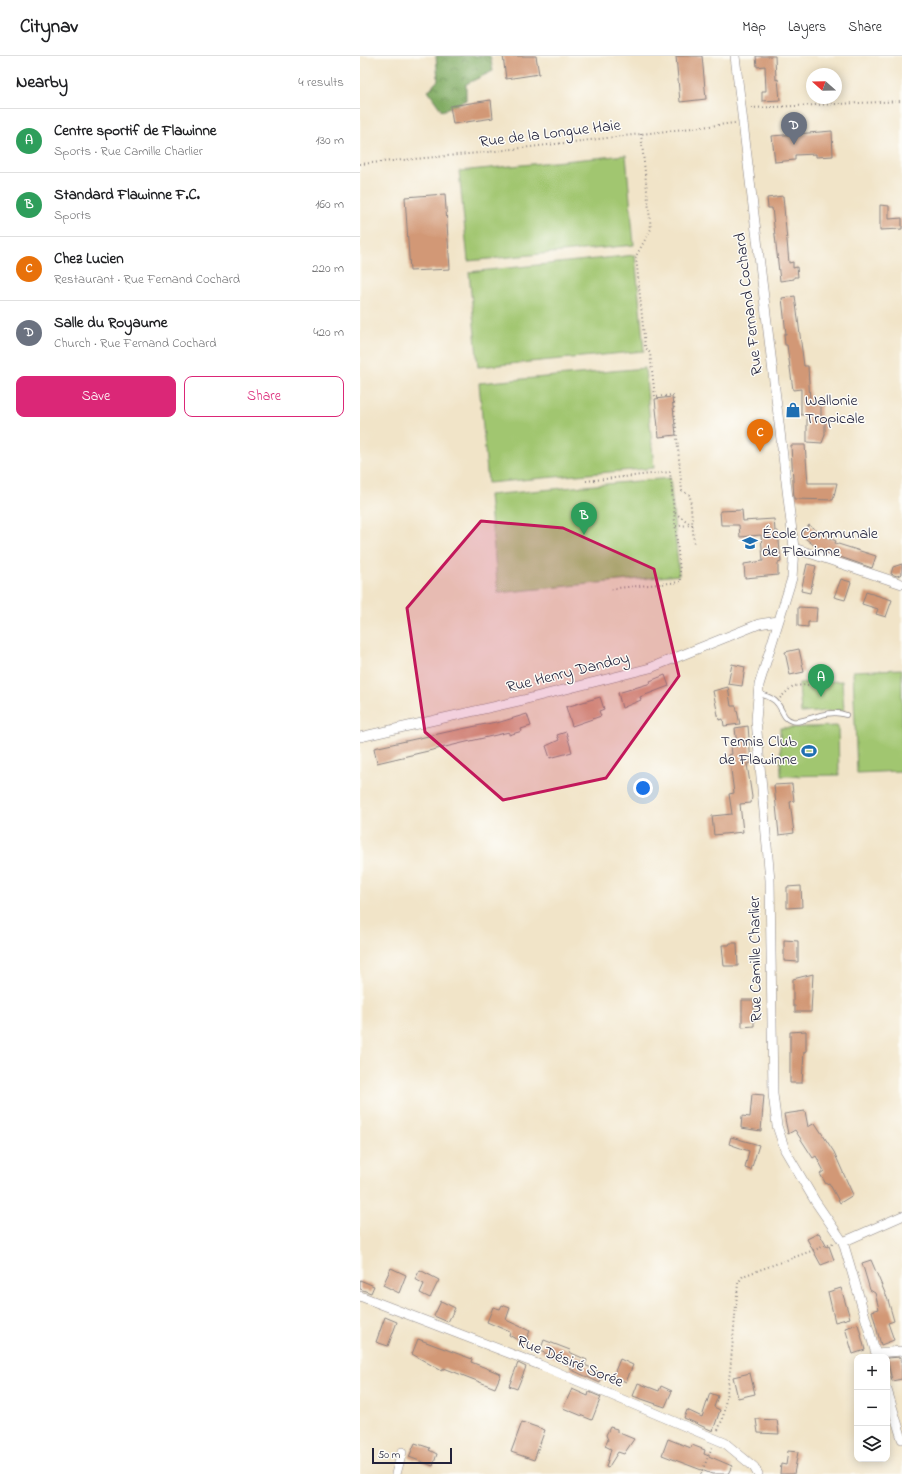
<!DOCTYPE html>
<meta charset="utf-8">
<style>
body{margin:0;font-family:"Indie Flower",sans-serif;background:#f6f6f6;color:#202124}
.controls{position:absolute;right:12px;bottom:12px;display:grid;overflow:hidden;border-radius:8px;box-shadow:0 2px 10px #0003}
.controls button{width:36px;height:36px;display:grid;place-items:center;padding:0;border:0;border-bottom:1px solid #e0e0e0;background:#fff;color:#202124;font:20px sans-serif}
.compass{position:absolute;left:446px;top:12px;width:36px;height:36px;border-radius:50%;background:#fff;box-shadow:0 2px 10px #0003;rotate:290deg}
.scale{position:absolute;left:12px;bottom:10px;width:80px;box-sizing:border-box;padding-left:4px;border:2px solid #22223b;border-top:0;font-size:11px;line-height:14px;white-space:nowrap;color:#22223b;-webkit-text-stroke:3px #fdfcf7;paint-order:stroke}
.you{position:absolute;left:283px;top:732px;width:14px;height:14px;margin:-10px;border:3px solid #fff;border-radius:50%;background:#1a73e8;box-shadow:0 0 0 6px #1a73e833}
.badge{display:grid;place-items:center;width:26px;height:26px;border-radius:50%;background:#db2777;color:#fff;font-size:13px;font-weight:700}
.pin{position:absolute;translate:-50% -33px;filter:drop-shadow(0 1px 2px #0008)}
.pin::after{content:'';position:absolute;top:21px;width:14px;height:12px;background:inherit;clip-path:polygon(0 0,100% 0,50% 100%)}
.list{margin:0;padding:0;list-style:none}
h2{display:flex;justify-content:space-between;align-items:center;height:52px;margin:0;padding:0 16px;font-size:17px}
h2 small{font-size:13px;font-weight:400;color:#757577}
.list li{display:grid;grid-template-columns:26px 1fr auto;gap:12px;align-items:center;box-sizing:border-box;height:64px;padding:0 16px;border-top:1px solid #e0e0e0}
.list b{display:block;font-size:15px;white-space:nowrap}
.list p{margin:0;font-size:13px;white-space:nowrap;color:#757577}
.list em{font-size:13px;font-style:normal;color:#757577}
.actions{display:flex;gap:8px;padding:12px 16px}
.actions a{flex:1;padding:9px 0;border:1px solid #db2777;border-radius:8px;text-align:center;font-size:14px;color:#db2777}
.actions .main{background:#db2777;color:#fff}
.icon{flex:none;width:22px;height:22px;fill:none;stroke:currentColor;stroke-width:2;stroke-linecap:round;stroke-linejoin:round}
.map{position:relative;flex:none;width:542px;height:1418px;overflow:hidden}
header{display:flex;align-items:center;gap:24px;box-sizing:border-box;height:56px;padding:0 20px;background:#fff;border-bottom:1px solid #e0e0e0}
header strong{font-size:19px}
nav{display:flex;gap:22px;margin-inline-start:auto;font-size:14px}
main{display:flex}
aside{flex:1;background:#fff}
.map>svg:first-child{display:block}
.green{fill:#a1c670;stroke:#627456}
.forest{fill:url(#forest-crowns);stroke:#51664e}
.building{fill:#d29876}
.lines{fill:none;stroke-linecap:round;stroke-linejoin:round}
.service-casing{stroke:#8a8382;stroke-width:6}
.minor-casing{stroke:#8a8382;stroke-width:10}
.path{stroke:#8a8382;stroke-width:2;stroke-dasharray:1 3;stroke-linecap:butt}
.service{stroke:#fff;stroke-width:4.5}
.minor{stroke:#fff;stroke-width:9}
.marked{fill:#c2185b;fill-opacity:0.2;stroke:#c2185b;stroke-width:3;stroke-linejoin:round}
.labels{text-anchor:middle;dominant-baseline:central;stroke-width:3;stroke-linejoin:round;paint-order:stroke}
.street-label{font-size:16px;fill:#22223b;stroke:#fdfcf7}
.poi-label{font-size:16px;fill:#22223b;stroke:#fdfcf7;text-anchor:start}
</style>
<header>
<strong>Citynav</strong>
<nav><a>Map</a><a>Layers</a><a>Share</a></nav>
</header>
<main>
<aside>
<h2>Nearby<small>4 results</small></h2>
<ul class="list">
<li><span class="badge" style="background:#2e9e5b">A</span><div><b>Centre sportif de Flawinne</b><p>Sports · Rue Camille Charlier</p></div><em>130 m</em></li>
<li><span class="badge" style="background:#2e9e5b">B</span><div><b>Standard Flawinne F.C.</b><p>Sports</p></div><em>160 m</em></li>
<li><span class="badge" style="background:#e8710a">C</span><div><b>Chez Lucien</b><p>Restaurant · Rue Fernand Cochard</p></div><em>220 m</em></li>
<li><span class="badge" style="background:#6b7280">D</span><div><b>Salle du Royaume</b><p>Church · Rue Fernand Cochard</p></div><em>420 m</em></li>
</ul>
<div class="actions"><a class="main">Save</a><a>Share</a></div>
</aside>
<div class="map">
<svg width="542" height="1418" viewBox="0 0 542 1418">
<defs>
<pattern id="forest-crowns" width="20" height="18" patternUnits="userSpaceOnUse"><rect width="20" height="18" fill="#80ab62"/><path d="M2 6a3 3 0 1 1 6 0M12 15a3 3 0 1 1 6 0" fill="none" stroke="#688b52"/></pattern>
</defs>
<rect width="100%" height="100%" fill="#fdfcf7"/>
<filter id="ink" filterUnits="userSpaceOnUse"><feTurbulence type="fractalNoise" baseFrequency=".025" numOctaves="2"/><feDisplacementMap in="SourceGraphic" scale="8" xChannelSelector="R" yChannelSelector="G"/><feConvolveMatrix kernelMatrix="1 2 1 2 8 2 1 2 1" color-interpolation-filters="sRGB"/></filter>
<filter id="wash" filterUnits="userSpaceOnUse"><feTurbulence type="fractalNoise" baseFrequency=".012" numOctaves="4" result="noise"/><feDisplacementMap in="SourceGraphic" scale="16" xChannelSelector="R" yChannelSelector="G"/><feGaussianBlur stdDeviation="0.9" result="paint"/><feColorMatrix in="noise" values="0 0 0 0 0 0 0 0 0 0 0 0 0 0 0 0 0 1.4 0 .05"/><feComposite in="paint" operator="in"/></filter>
<g filter="url(#wash)">
<rect width="100%" height="100%" fill="#f1e4c8"/>
<path class="green" d="M266 99 274 189 108 205 99 115Z
M275 199 284 295 118 311 109 216Z
M285 312 294 412 128 427 119 327Z
M310 422 319 519 138 537 129 439Z
M542 613V715L497 717 493 615Z
M482 625 484 654 441 657 439 627Z
M478 670 479 719 421 720 420 672Z"/>
<path class="forest" d="M76 0H130L133 15 106 28V44L82 55 68 35 78 24Z"/>
<g id="blocks">
<path class="building" d="M143 0H176L179 18 146 23Z
M316 0H342L346 43 320 46Z
M396 0H415L416 24 418 23 420 44 402 45V35H406L405 10 397 11Z
M131 44 133 62 93 68 90 50Z
M472 75 473 100 456 101V98L435 99V104L415 106 412 80Z
M85 138 90 213 50 215 45 141Z
M423 140 429 207 433 206V212L437 211 438 221H434V223L420 225 412 152H408L407 142Z
M520 149 529 150V163L542 162V173L520 174Z
M435 240 444 310H448L450 346 461 345V365H465V379L462 387 447 386V359H441V333L433 334 427 289H425L424 278H426L422 242Z
M312 341 316 379 299 381 295 343Z
M431 389H445L448 427H477L473 444 434 443Z
M382 454 383 465 414 463 415 475H418L421 506 418 507V519L385 522 384 508 403 505 401 479 380 481 379 469H361L360 455Z
M449 469 463 479 476 485 475 487 516 500 512 512 460 494 441 479Z
M447 508 456 510 450 537 441 535Z
M542 508V518L537 520 531 518 533 511Z
M481 523 491 526 485 544 474 541Z
M506 536 532 544 526 561 516 558 518 553 502 548Z
M438 551 457 552 456 566H448V571L438 570Z
M439 593 444 616 430 619 425 596Z
M372 608 385 611 382 630 368 628Z
M305 619 309 630 280 641 281 644 262 652 258 637 291 627 290 625Z
M368 631 371 650H376L380 668 364 670 363 663 359 664 353 635Z
M240 641 244 653 239 655 241 660 212 670 206 651Z
M167 658 171 670 161 673 162 675 149 679V676L17 707 14 692 87 676 136 666 137 667Z
M388 670 391 707 387 708 392 741 391 747 380 748 383 776 354 779 352 760 372 758 369 738 374 737 369 699 372 698 371 691 377 690 375 672Z
M206 676 212 696 190 702 186 690 199 684 197 679Z
M432 728 434 745 430 746 434 777 419 779 414 729Z
M441 830 442 851 427 852V831Z
M424 884 438 885V906L424 905Z
M370 887H377L378 910H364L362 889H369Z
M453 918 451 956H435V950H433V923Z
M382 944H394V970L382 971Z
M446 975V995L444 996 442 1027H430V976Z
M392 1038 404 1039 401 1075 381 1072 382 1060 390 1061Z
M445 1055 448 1071 455 1067 474 1096 493 1139 480 1147 469 1127 466 1128 460 1118 464 1115 456 1100 453 1102 435 1074 428 1078 424 1058Z
M371 1081 399 1089 391 1114 385 1112 389 1095 369 1088Z
M459 1177 467 1191 469 1190 474 1204 461 1209 447 1183Z
M511 1204 528 1244 534 1265 528 1267 534 1284 521 1289 512 1255 519 1253 515 1237 510 1234 502 1207Z
M31 1212 46 1219 39 1237 23 1229Z
M60 1214 79 1224 70 1242 60 1237 64 1228 55 1223Z
M0 1224 14 1230 11 1237 0 1233Z
M481 1232 490 1262 475 1266 468 1236Z
M81 1245 95 1252 88 1266 74 1260Z
M142 1249 150 1252 146 1264 170 1275 164 1288 149 1279 150 1276 127 1266 133 1251 140 1253Z
M25 1261 37 1266 28 1290 16 1286Z
M498 1268 505 1294 493 1298 485 1272Z
M58 1283 112 1303 111 1306 141 1318 135 1332 84 1312 82 1315 52 1298Z
M184 1284 210 1294 209 1296 227 1304 225 1309 243 1318 240 1327 210 1313 212 1309 180 1295Z
M541 1301 542 1323 532 1325 527 1302Z
M260 1303 273 1309 266 1326 253 1320Z
M158 1307 166 1311 157 1333 149 1330Z
M390 1317 395 1338 378 1342 373 1321Z
M278 1327 299 1335 301 1330 312 1335 305 1351 273 1340Z
M212 1333 228 1340 229 1336 241 1341 232 1364 203 1352Z
M350 1337 358 1340 354 1351 360 1354 353 1375 324 1362 327 1354 342 1361Z
M396 1363 417 1364 419 1378 398 1377Z
M162 1366 185 1374 174 1404 151 1396Z
M250 1371 257 1373V1376L274 1383 264 1398 258 1396 248 1412 246 1411 251 1393 245 1390 248 1384 246 1379Z
M308 1383 331 1392 332 1389 345 1394 344 1398 372 1410 368 1418H352L302 1399Z
M55 1387 70 1392 69 1394 77 1398 73 1410 49 1401Z
M428 1395 438 1396 434 1418H420L421 1408 426 1409Z"/>
</g>
</g>
<g filter="url(#ink)">
<use href="#blocks" fill-opacity="0" stroke="#8a8382" stroke-width="1"/>
<g class="lines">
<g class="service-casing">
<path id="service" d="M398 638C427 643 417 661 432 665 443 669 466 651 486 659"/>
</g>
<g class="minor-casing">
<path id="minor" d="M375 0 434 492 432 522 399 629 396 664 410 824 413 1038 417 1070 425 1094 455 1145 483 1186 517 1301
M434 492 542 528
M0 681 163 644 290 612 399 568 418 565
M483 1186 542 1160
M0 1240 180 1309 365 1387 394 1411 398 1418
M516 1297 542 1295
M527 1334 542 1383
M36 1418 42 1396"/>
</g>
<path class="path" d="M391 52 542 45
M281 78 291 173 276 200 285 291 290 297 295 341 313 339 322 435 330 439 334 488
M0 108 119 97 375 67
M226 425 310 416 321 526 257 532 251 535
M315 457 332 469 316 470
M420 642 433 630 448 629
M358 1374 363 1362 370 1316 378 1227 383 1220 473 1187
M341 1418 352 1391"/>
<use href="#service" class="service"/>
<use href="#minor" class="minor"/>
</g>
</g>
<path class="marked" d="M121 465 203 472 294 513 319 620 246 722 143 744 65 676 47 552Z"/>
<defs>
<g id="shop-bare" transform="scale(1.2)"><path d="M-5-2.5h2.3a2.7 3.5 0 0 1 5.4 0H5L5.5 6h-11ZM-1.5-2.5h3a1.5 2.3 0 0 0-3 0Z" fill="#1f6fb2" stroke="#fdfcf7" stroke-width="2.5" paint-order="stroke"/></g>
<g id="school-bare" transform="scale(1.2)"><path d="M0-5L7-2L0 1L-7-2ZM-4 1L0 2.5L4 1V4Q0 6-4 4Z" fill="#1f6fb2" stroke="#fdfcf7" stroke-width="2.5" paint-order="stroke"/></g>
<g id="stadium-bare" transform="scale(1.2)"><path d="M0-5a6.5 5 0 1 0 0 10a6.5 5 0 1 0 0-10ZM-3.5-1.8h7v3.6h-7Z" fill="#1f6fb2" stroke="#fdfcf7" stroke-width="2.5" paint-order="stroke"/></g>
</defs>
<g fill-rule="evenodd">
<use href="#shop-bare" x="433" y="354"/>
<use href="#school-bare" x="390" y="487"/>
<use href="#stadium-bare" x="449" y="695"/>
</g>
<g class="labels">
<g class="street-label">
<text transform="translate(190 78) rotate(-7)">Rue de la Longue Haie</text>
<text transform="translate(389 248) rotate(-97)">Rue Fernand Cochard</text>
<text transform="translate(208 617) rotate(-14)">Rue Henry Dandoy</text>
<text transform="translate(396 903) rotate(-91)">Rue Camille Charlier</text>
<text transform="translate(210 1306) rotate(22)">Rue Désiré Sorée</text>
</g>
<g class="poi-label">
<text x="445" y="345">Wallonie<tspan x="445" dy="18">Tropicale</tspan></text>
<text x="402" y="478">École Communale<tspan x="402" dy="18">de Flawinne</tspan></text>
<text x="437" y="686" text-anchor="end">Tennis Club<tspan x="437" dy="18">de Flawinne</tspan></text>
</g>
</g>
</svg>
<div class="controls">
<button>+</button>
<button>−</button>
<button><svg class="icon" aria-label="layers" viewBox="0 0 24 24"><path d="M12 4l9 5-9 5-9-5zM3 14l9 5 9-5"/></svg></button>
</div>
<svg class="compass" viewBox="-18 -18 36 36"><path d="M0-13l5 13h-10z" fill="#e53935"/><path d="M0 13l5-13h-10z" fill="#757577"/></svg>
<div class="scale">50 m</div>
<div class="you"></div>
<div class="pin badge" style="left:461px;top:641px;background:#2e9e5b">A</div>
<div class="pin badge" style="left:224px;top:479px;background:#2e9e5b">B</div>
<div class="pin badge" style="left:400px;top:396px;background:#e8710a">C</div>
<div class="pin badge" style="left:434px;top:89px;background:#6b7280">D</div>
</div>
</main>
